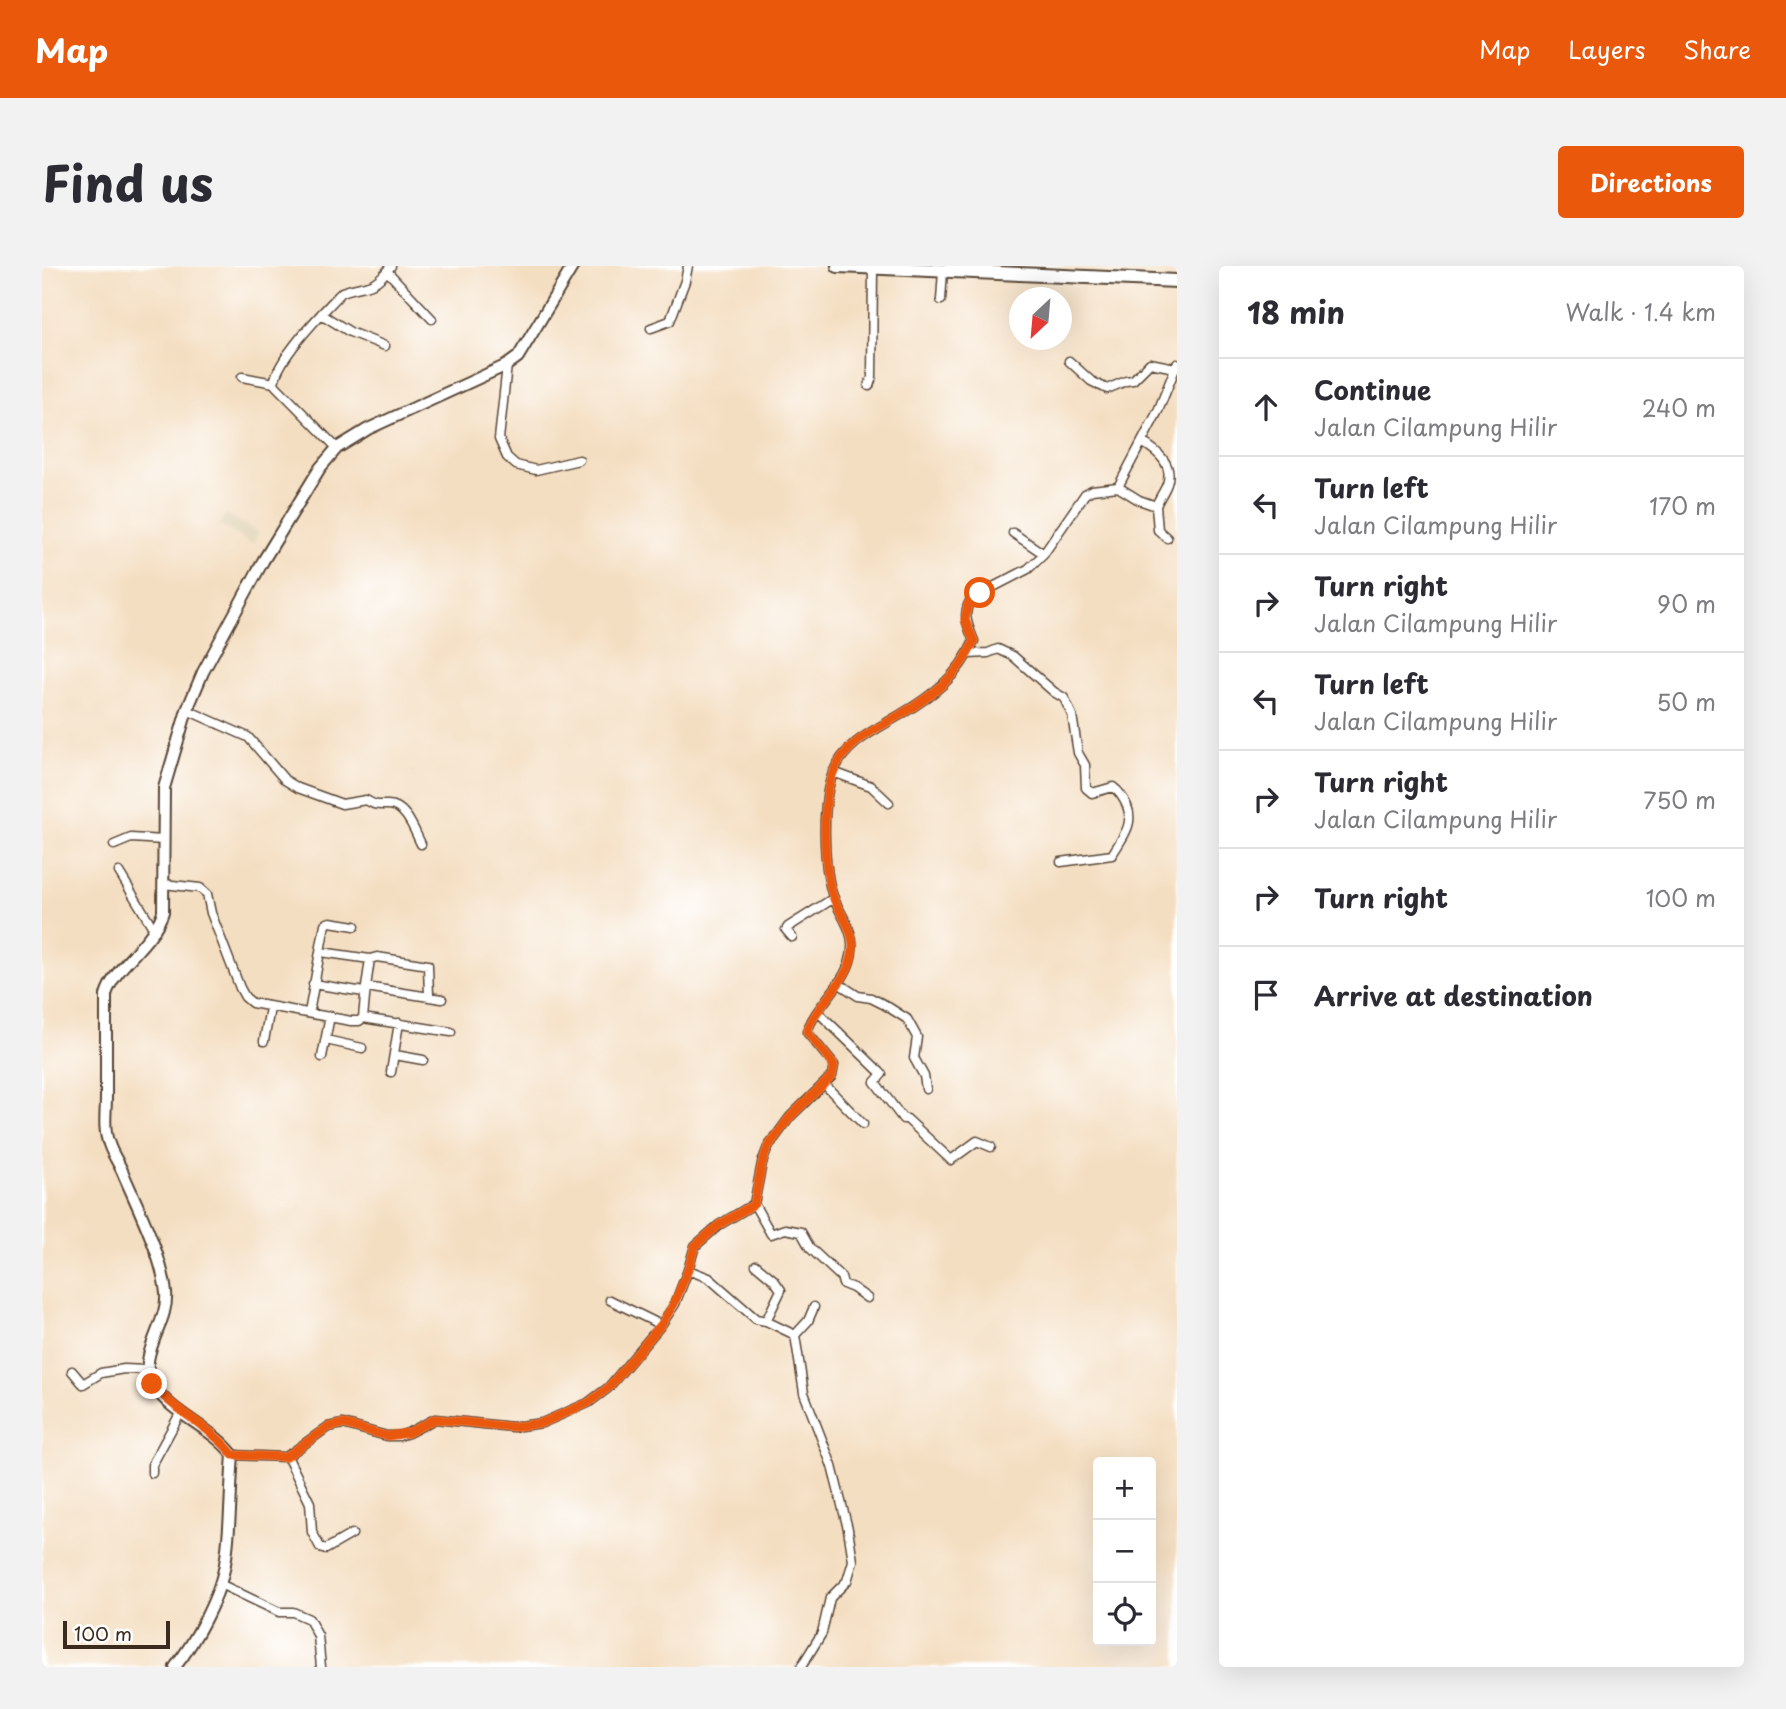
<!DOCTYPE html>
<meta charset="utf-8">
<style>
body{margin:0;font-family:"Playpen Sans",sans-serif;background:#f2f2f3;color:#2b2b33}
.controls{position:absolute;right:21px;bottom:21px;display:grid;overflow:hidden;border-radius:7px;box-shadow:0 7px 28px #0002}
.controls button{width:63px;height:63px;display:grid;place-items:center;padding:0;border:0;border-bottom:2px solid #e1e1e2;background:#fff;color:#2b2b33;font:35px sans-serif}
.compass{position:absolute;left:967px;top:21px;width:63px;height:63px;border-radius:50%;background:#fff;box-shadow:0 7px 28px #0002;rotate:206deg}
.scale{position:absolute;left:21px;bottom:18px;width:107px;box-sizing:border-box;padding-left:7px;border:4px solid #3b2a1e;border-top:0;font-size:19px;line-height:24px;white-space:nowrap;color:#3b2a1e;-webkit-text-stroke:5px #fff;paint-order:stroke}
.stop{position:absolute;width:21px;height:21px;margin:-16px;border:5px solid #ea580c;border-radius:50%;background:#fff}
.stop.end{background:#ea580c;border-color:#fff;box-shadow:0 2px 7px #0008}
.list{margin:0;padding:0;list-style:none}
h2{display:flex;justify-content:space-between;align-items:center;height:91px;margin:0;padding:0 28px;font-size:30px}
h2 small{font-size:23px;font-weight:400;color:#7c7c81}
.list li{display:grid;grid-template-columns:46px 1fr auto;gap:21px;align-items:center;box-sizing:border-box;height:98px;padding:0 28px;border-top:2px solid #e1e1e2}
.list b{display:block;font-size:26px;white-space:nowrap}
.list p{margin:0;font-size:23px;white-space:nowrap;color:#7c7c81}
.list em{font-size:23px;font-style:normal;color:#7c7c81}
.icon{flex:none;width:38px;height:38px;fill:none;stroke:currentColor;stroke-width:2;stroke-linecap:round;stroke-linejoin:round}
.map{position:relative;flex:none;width:1135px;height:1401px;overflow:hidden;border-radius:7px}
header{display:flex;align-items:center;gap:42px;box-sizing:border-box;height:98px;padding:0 35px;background:#ea580c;color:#fff}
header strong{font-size:33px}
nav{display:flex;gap:38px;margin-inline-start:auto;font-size:24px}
.intro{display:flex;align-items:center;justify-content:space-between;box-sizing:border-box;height:168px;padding:0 42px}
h1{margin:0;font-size:49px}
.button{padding:18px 32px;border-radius:7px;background:#ea580c;color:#fff;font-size:24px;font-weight:700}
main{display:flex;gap:42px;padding:0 42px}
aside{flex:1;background:#fff;border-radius:7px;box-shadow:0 7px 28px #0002}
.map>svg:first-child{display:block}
.built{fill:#e0d3b4}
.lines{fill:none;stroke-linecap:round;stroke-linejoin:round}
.street-casing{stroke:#574536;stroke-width:11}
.secondary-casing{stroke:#574536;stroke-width:14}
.primary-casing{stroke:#574536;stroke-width:16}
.street{stroke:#fff;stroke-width:8}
.secondary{stroke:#fff;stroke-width:10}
.primary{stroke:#fff;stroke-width:12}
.route{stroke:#ea580c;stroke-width:9}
</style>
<header>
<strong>Map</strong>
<nav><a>Map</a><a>Layers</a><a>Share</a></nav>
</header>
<div class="intro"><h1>Find us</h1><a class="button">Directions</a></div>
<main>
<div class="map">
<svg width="1135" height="1401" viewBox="0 0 1135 1401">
<rect width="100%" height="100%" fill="#fff"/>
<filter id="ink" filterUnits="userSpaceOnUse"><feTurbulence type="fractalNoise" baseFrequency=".0143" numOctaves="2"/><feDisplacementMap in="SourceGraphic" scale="14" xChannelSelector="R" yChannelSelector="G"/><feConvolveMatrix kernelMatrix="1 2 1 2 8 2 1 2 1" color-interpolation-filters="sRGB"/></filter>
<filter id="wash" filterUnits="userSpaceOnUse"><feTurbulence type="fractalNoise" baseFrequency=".00686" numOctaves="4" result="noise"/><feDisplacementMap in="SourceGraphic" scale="28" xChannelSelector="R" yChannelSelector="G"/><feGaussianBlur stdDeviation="1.57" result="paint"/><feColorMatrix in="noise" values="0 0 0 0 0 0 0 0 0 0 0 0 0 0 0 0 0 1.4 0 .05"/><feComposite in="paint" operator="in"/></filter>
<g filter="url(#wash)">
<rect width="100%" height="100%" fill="#f4dec1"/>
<path class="built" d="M184 248 217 267 210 278 177 259Z"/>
</g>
<g filter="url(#ink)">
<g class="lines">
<g class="street-casing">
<path id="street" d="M345 5 390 53
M899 34 901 5
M279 48 308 66 343 80
M609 62 628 55 643 15 646 0
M1027 95 1049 115 1065 123 1084 115 1091 114 1108 97 1133 102
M465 99 457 173 465 191 474 199 494 204 537 194
M200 111 232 117
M827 120 830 111 831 2
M1100 176C1115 185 1132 198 1125 218 1122 226 1117 232 1114 240
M295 182 234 120 232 117C236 91 281 46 300 26 325 17 330 25 349 0
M1076 221 1097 234 1114 240 1116 264 1125 272
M971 267 1002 288
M926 388 946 387 956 383 971 390 1012 426 1022 432 1030 449 1036 487 1043 499 1044 522 1050 527 1071 521C1078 526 1082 533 1085 540 1093 559 1079 573 1070 589L1019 596
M145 444 206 471 243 514 256 522 300 538 324 534C335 540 333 539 346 539 364 539 372 564 379 578
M791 506 829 520 847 537
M72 579 89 572 122 574
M77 606 113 665
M121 618 158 622 165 628 169 647 198 722 203 731 210 737 309 755H317L321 752 409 766
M750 671 744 664 746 661 792 632
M279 686 328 693
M796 717 816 730 829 732 843 739 865 753 875 771 872 792 882 810 884 823
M271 718 322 726
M324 721 328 693 335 691 386 699 387 730
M776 746 840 808 833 816 861 853H865L909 894 935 875 949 881
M267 747 283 658 288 656 313 660
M321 752 324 721 400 733
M284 774 320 782
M222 775 228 742
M353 789 381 794
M280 791 288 750
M349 806 357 757
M782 818 821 858
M712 938 729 968 743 963 759 966 768 982 799 1011 801 1018 811 1022 825 1032
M714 999 732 1014 739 1024 724 1055
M646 1004 667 1012 714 1053 724 1055 753 1069 762 1127 790 1200 806 1263 811 1295 805 1315 788 1332 780 1367 759 1401
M568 1034 619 1059
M753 1069 766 1055 772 1041
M30 1105 41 1118 59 1107 82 1103 105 1104
M191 1189 244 1191 286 1161 301 1158 345 1170H357L366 1167 393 1153 471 1161 500 1157 546 1137 566 1122 619 1059 633 1038 646 1004 653 980 677 959 712 938 720 897 726 881 748 851 790 810 792 799 765 766C774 737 809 715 810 683 812 665 799 649 792 633 781 604 779 536 791 507 803 477 833 464 858 449 890 430 917 410 932 375 926 360 919 347 930 332L986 303 1001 289 1043 228 1050 224 1076 221 1116 145 1135 98
M245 1190 268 1237 270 1266 278 1281 284 1283 310 1268
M110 1207V1199L139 1146
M178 1318 237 1346H251L267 1353 276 1370 279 1401"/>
</g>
<g class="secondary-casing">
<path id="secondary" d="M133 1401C153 1376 178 1330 183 1298 189 1263 188 1224 191 1189 170 1161 130 1149 111 1119 93 1090 127 1058 124 1027 120 989 96 942 81 907 77 897 70 888 67 878 61 864 64 846 64 831 64 797 64 763 64 729 72 700 110 679 121 646L122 522 145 444 161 406 221 295 278 202 295 182 326 163 465 99 476 91 531 0"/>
</g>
<g class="primary-casing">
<path id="primary" d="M796 0 1135 15"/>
</g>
<use href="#street" class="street"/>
<use href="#secondary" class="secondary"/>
<use href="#primary" class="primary"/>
</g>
</g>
<g class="lines" filter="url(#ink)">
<path class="route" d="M110 1118C133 1146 169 1160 191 1189L244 1191 286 1161 301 1158 345 1170 366 1167 393 1153 471 1161 500 1157 546 1137 566 1122 619 1059 632 1038 646 1004 653 980 677 959 712 938 720 897 726 881 748 851 790 810 792 799 765 766C774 737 809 715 811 683 812 665 799 649 792 633 781 604 779 536 791 507 803 477 832 464 858 449 890 430 917 410 932 375L923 354 926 338 938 327"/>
</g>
</svg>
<div class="controls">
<button>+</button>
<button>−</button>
<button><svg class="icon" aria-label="locate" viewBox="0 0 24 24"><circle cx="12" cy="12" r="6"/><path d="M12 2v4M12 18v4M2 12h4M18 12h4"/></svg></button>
</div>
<svg class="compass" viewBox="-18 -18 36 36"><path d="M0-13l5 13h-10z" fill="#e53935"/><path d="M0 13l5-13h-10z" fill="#7c7c81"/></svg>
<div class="scale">100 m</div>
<div class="stop" style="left:938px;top:327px"></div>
<div class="stop end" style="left:110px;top:1118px"></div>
</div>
<aside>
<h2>18 min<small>Walk · 1.4 km</small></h2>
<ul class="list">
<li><svg class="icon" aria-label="ahead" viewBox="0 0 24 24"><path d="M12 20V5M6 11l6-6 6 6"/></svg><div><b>Continue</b><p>Jalan Cilampung Hilir</p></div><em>240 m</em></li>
<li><svg class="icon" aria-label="left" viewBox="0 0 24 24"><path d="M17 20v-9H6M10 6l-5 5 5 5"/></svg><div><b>Turn left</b><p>Jalan Cilampung Hilir</p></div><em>170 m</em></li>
<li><svg class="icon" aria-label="right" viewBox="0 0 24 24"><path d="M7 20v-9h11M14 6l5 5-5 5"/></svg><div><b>Turn right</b><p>Jalan Cilampung Hilir</p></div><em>90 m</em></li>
<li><svg class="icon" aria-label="left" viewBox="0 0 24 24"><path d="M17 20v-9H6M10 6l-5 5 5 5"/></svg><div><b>Turn left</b><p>Jalan Cilampung Hilir</p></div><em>50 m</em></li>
<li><svg class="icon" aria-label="right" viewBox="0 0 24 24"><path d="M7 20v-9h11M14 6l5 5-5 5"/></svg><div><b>Turn right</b><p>Jalan Cilampung Hilir</p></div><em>750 m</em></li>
<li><svg class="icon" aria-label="right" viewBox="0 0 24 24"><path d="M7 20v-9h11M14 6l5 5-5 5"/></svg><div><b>Turn right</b></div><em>100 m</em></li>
<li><svg class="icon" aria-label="arrive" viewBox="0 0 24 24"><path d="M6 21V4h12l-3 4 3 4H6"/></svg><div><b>Arrive at destination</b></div></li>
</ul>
</aside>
</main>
